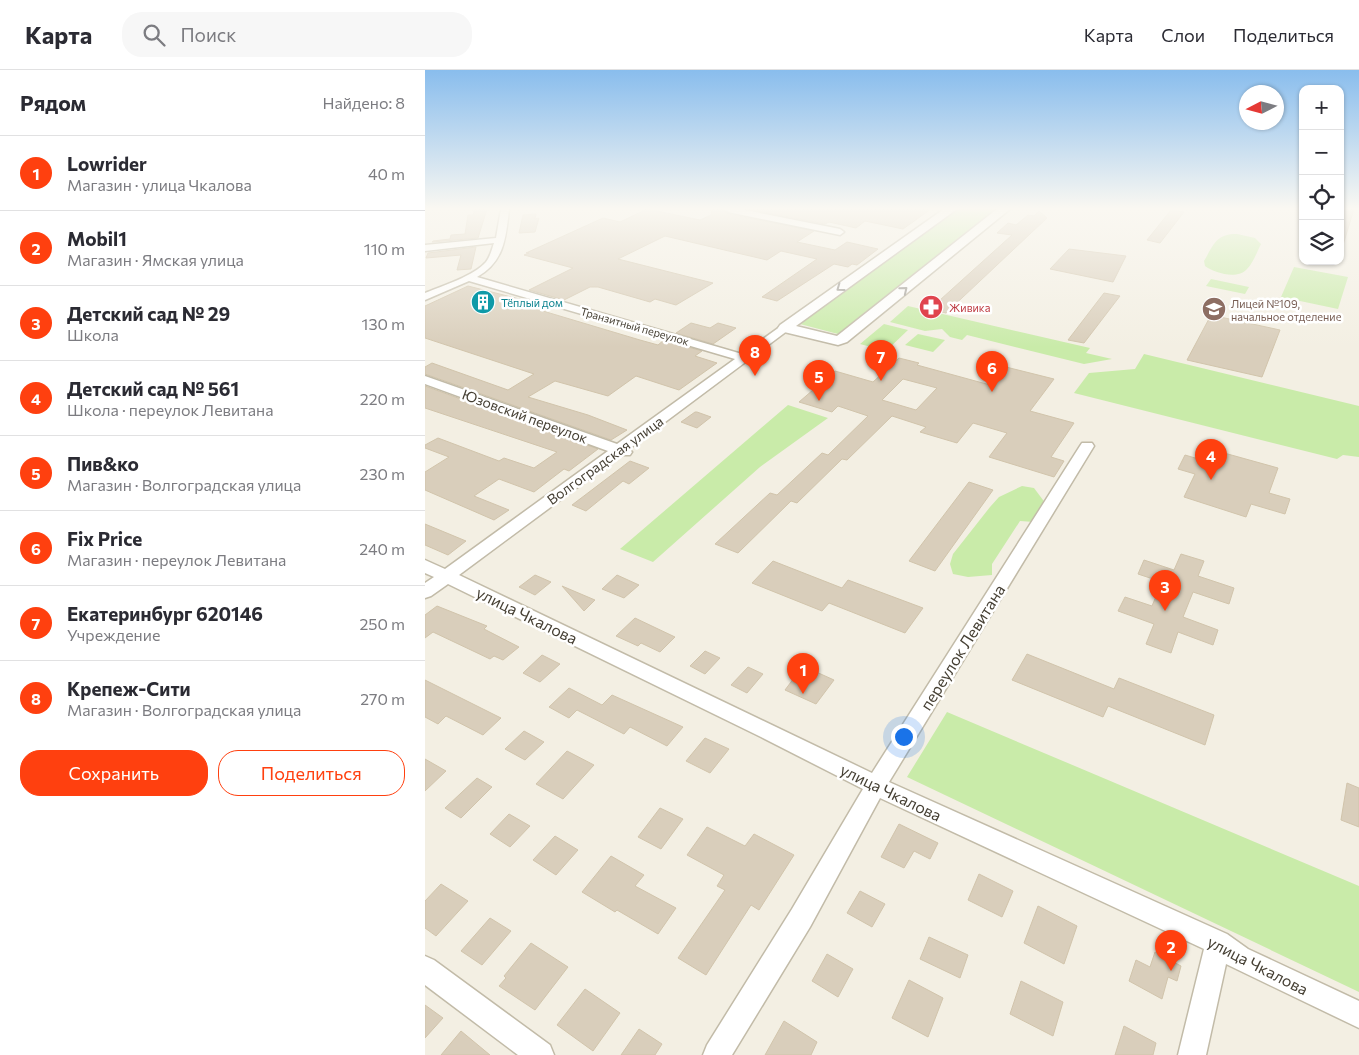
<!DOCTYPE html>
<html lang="ru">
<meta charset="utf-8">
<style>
body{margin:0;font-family:Commissioner,sans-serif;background:#f7f7f7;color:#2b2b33}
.controls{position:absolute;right:15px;top:15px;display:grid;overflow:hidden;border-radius:10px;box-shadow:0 1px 4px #0004}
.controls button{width:45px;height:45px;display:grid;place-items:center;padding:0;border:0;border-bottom:1px solid #e1e1e2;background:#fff;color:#2b2b33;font:25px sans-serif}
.compass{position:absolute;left:814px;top:15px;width:45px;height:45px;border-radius:50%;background:#fff;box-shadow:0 1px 4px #0004;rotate:264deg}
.you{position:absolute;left:478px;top:666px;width:18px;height:18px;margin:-12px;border:4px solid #fff;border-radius:50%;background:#1a73e8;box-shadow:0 0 0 8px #1a73e833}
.badge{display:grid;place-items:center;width:32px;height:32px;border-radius:50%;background:#ff400f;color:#fff;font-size:16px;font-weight:700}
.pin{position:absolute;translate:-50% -41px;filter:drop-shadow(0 1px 2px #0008)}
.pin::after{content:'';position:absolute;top:26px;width:18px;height:15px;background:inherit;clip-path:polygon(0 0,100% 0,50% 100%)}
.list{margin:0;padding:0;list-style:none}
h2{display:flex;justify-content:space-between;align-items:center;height:65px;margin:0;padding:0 20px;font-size:21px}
h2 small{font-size:16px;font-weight:400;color:#7c7c81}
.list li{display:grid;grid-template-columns:32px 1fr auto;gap:15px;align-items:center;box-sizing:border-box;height:75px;padding:0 20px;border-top:1px solid #e1e1e2}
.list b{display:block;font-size:19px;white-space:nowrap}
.list p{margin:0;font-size:16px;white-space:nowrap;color:#7c7c81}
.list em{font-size:16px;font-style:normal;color:#7c7c81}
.actions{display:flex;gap:10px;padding:15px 20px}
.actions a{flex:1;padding:11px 0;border:1px solid #ff400f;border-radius:20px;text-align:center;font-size:18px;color:#ff400f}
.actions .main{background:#ff400f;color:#fff}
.icon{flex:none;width:28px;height:28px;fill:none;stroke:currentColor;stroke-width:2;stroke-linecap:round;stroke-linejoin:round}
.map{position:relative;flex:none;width:934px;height:985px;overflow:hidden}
header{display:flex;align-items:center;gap:30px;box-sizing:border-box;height:70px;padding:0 25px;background:#fff;border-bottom:1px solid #e1e1e2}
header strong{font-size:24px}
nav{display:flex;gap:28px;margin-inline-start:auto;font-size:18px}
.search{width:350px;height:45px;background:#f7f7f7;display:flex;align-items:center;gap:12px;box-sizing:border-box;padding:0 18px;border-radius:20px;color:#7c7c81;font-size:19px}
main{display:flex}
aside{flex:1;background:#fff}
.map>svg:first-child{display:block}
.green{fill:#c9eba9}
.building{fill:#d9cebb;stroke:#d1c4ab;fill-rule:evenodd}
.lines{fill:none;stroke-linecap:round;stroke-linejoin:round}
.minor-casing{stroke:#c2bba8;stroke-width:3}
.tertiary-casing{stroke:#c2bba8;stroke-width:3}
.minor{fill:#fff;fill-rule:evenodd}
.tertiary{fill:#fff;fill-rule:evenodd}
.oneway{stroke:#a29f99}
.labels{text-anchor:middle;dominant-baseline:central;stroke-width:5;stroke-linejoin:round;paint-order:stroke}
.far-culture-label{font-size:11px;fill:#0d838f;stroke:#fff;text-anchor:start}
.far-education-label{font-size:11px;fill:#785e54;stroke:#fff;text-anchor:start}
.far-health-label{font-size:11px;fill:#be3a42;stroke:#fff;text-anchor:start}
.far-street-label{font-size:11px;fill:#453f33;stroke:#fff}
.street-label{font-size:14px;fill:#453f33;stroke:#fff}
.near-street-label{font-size:16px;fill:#453f33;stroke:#fff}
</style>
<header>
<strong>Карта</strong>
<div class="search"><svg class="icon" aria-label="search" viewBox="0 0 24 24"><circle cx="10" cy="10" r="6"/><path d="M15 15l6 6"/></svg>Поиск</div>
<nav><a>Карта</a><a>Слои</a><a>Поделиться</a></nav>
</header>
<main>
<aside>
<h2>Рядом<small>Найдено: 8</small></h2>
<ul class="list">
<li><span class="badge">1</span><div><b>Lowrider</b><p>Магазин · улица Чкалова</p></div><em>40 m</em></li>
<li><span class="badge">2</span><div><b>Mobil1</b><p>Магазин · Ямская улица</p></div><em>110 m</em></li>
<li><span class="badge">3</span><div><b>Детский сад № 29</b><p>Школа</p></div><em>130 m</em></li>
<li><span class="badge">4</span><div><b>Детский сад № 561</b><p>Школа · переулок Левитана</p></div><em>220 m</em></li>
<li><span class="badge">5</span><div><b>Пив&amp;ко</b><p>Магазин · Волгоградская улица</p></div><em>230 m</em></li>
<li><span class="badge">6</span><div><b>Fix Price</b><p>Магазин · переулок Левитана</p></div><em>240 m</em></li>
<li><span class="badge">7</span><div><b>Екатеринбург 620146</b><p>Учреждение</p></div><em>250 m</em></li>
<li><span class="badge">8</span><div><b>Крепеж-Сити</b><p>Магазин · Волгоградская улица</p></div><em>270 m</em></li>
</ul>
<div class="actions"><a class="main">Сохранить</a><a>Поделиться</a></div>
</aside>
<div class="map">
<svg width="934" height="985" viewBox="0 0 934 985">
<rect width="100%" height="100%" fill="#f3efe3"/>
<path class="green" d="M531 139H570L413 264 375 254Z
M812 164 830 168 836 174C832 182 828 193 822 199 812 210 790 203 780 196L779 191C789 174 791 164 812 164Z
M869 197 923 207 913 239 856 227Z
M786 209 824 217 820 224 781 216Z
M483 236 665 278 661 283 687 289 659 294 542 265 537 270 525 267 517 259 500 261 465 252Z
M459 254 483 260 461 281 435 274Z
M493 264 520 270 508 282 480 275Z
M719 284 934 336V387L918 385 912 389 649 323 664 303 710 299Z
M363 335 403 348 335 397 228 492 195 479Z
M597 416 609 418 621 434 609 452 595 451 567 494V505L543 507 528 504 525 494 528 484 565 437 574 427Z
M522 642 934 816V922L482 707Z"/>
<path class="building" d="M50 139H62L53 168 7 172 8 171 25 169 26 165 40 164 43 145H48Z
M222 139 275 150 286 145 287 139H297L303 144 389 161 372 172 410 180 422 172 453 179 432 195 427 194 423 197 409 194 352 231 337 227 392 189 356 181 342 190 240 166 193 189 288 213 251 235 230 229 225 232 173 217H165L139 230 104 220 148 198 99 185 104 183H101L178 148 195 152Z
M324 139H506L478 159 440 151 431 158 404 152 400 154Z
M915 139H929L918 175 915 174Z
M746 140 759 142 735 173 722 170Z
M614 141 622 148 521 243 505 239 587 165 572 163 583 153 591 155 603 145 609 146Z
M111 144 110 149 114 148 110 162 94 163 98 145Z
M51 177 46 199 32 200 36 185 1 188 3 183Z
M644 179 701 186 688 212 625 199Z
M43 216 126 237 118 241 215 270 233 275 239 270 277 281 270 286 292 293 254 320 211 306 183 326 130 311 103 327 163 345 202 360 186 370 0 304V297L7 293 83 320 109 304 0 268V236Z
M679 223 695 226 659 273 643 270Z
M786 245 855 260 837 307 762 290Z
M266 253 285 258 293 253 311 258 288 274 251 263Z
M474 288 494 293 492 295 565 315 581 297 629 309 605 341 649 353 626 387 639 391 629 407 564 387 582 363 548 353 532 373 495 362 501 357 467 346 422 390 417 389 372 433 366 431 313 483 290 474 345 423 352 425 397 383 403 385 443 346 413 336 407 342 374 332 410 301 448 312ZM478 309 512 318 491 340 457 330Z
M0 316 173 379 144 401 139 399 109 422 74 409 49 426 84 440 69 450 0 420V402L24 387 0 378V375L13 368 74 391 79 388 109 398 132 382 0 338Z
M270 342H272L286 347 272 358 256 352Z
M792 381 853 398 844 423 865 429 860 444 826 434 821 447 759 427 770 404 753 399 760 385 787 393Z
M205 391 224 398 204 414 198 411 161 441 147 435Z
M544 412 568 420 510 501 484 491Z
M0 454 41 471 23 485 0 475Z
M756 484 779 491 773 506 809 518 804 534 768 522 758 547 793 560 788 575 753 562 746 583 721 574 729 554 693 541 700 527 727 536 737 512 713 504 719 490 749 500Z
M348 491 417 518 423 510 498 538 480 563 404 533 397 541 327 513Z
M110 505 126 512 110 525 94 517Z
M192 505 214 515 199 528 177 519Z
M137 516 170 530 159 541Z
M12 536 62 556 59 559 94 577 78 590 69 586 65 589 8 562 0 568V545Z
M210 548 231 558 250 567 235 582 216 573 213 576 191 566Z
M280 581 295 588 280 604 265 596Z
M602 584 689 619 694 608 789 645 780 675 683 636 678 647 587 610Z
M117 585 135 594 115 612 98 603Z
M378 596 409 610 391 634 360 620Z
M323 597 338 604 322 623 306 615Z
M0 610 76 648 58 665 21 646 13 654 0 647Z
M144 618 177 635 187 625 258 657 242 676 205 657 199 664 152 640 144 648 124 637Z
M99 661 119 672 100 690 80 679Z
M280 668 304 679 285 703 261 691Z
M142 681 169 695 138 729 111 714Z
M0 689 21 701 0 721Z
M52 708 67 717 36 748 20 738Z
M922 713 934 718V757L916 750Z
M235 738 258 749 236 779 213 767Z
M84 744 105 756 85 777 65 764Z
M474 754 513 773 505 789 489 781 479 798 456 787Z
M282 757 320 776 329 764 369 785 334 840 326 835 281 905 253 888 300 820 292 816 299 805 262 785Z
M130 766 153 780 131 805 108 790Z
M186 786 219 805 210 816 251 838 233 864 192 840 190 842 157 822Z
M554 804 588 821 577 847 543 830Z
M16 814 43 831 11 866 0 858V831Z
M435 821 460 834 447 857 422 843Z
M613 836 652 856 639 894 599 873Z
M65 848 86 861 57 895 36 881Z
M504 867 543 885 535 908 495 889Z
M106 873 143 897 110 940 74 916 81 908 79 906Z
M730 882 756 896 752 911 743 907 737 929 704 911 711 890 725 897Z
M402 884 428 899 413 927 387 911Z
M484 910 518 928 503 967 467 948Z
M596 911 638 932 628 966 585 944Z
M160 919 195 943 168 981 132 955Z
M0 935 18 948 0 968Z
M359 951 392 972 386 985H340Z
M699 956 731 973 728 985H690Z
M214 959 237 974 230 985H196Z
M36 961 65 985H16Z"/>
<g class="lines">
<g class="minor-casing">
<path id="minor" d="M76 139H84C81 168 79 192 52 207L317 284 356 256 360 255 366 258 204 379 207 382 205 385H196L34 505 447 703 655 376 657 373H667L669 376 464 712 802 864 823 879 934 931V958L801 894 781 985H753L779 879 455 728 385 857 307 985H278L282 975 367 839 438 719 336 667 23 514 6 526 0 528V513L9 507 0 503V490L20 499 183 381 0 314V306L192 374 310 289 44 211 0 230V223C17 216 49 206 61 192 65 187 67 179 69 173L0 181V175L71 168Z
M299 139H315L415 159 419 162 415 165 303 142Z
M0 886 9 890 125 975 129 985H93L0 915Z"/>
</g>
<g class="tertiary-casing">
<path id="tertiary" d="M519 139H532L371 256 412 266 572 139H585L422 272 413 275 355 261 353 258 355 255Z"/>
</g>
<use href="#minor" class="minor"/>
<use href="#tertiary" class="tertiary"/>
</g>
<defs><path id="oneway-chevron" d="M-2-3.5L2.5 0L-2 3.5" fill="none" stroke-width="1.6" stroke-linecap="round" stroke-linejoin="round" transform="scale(1.25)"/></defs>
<g class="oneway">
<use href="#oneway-chevron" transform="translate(415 218) rotate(144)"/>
<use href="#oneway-chevron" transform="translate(479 220) rotate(-39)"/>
</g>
<linearGradient id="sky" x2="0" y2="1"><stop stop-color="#89bded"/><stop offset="0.5" stop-color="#faf8f2"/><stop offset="1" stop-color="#faf8f2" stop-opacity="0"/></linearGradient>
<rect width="934" height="277" fill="url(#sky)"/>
<defs>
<g id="building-disc" transform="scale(1.25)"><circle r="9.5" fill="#0f9aa8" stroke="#fff"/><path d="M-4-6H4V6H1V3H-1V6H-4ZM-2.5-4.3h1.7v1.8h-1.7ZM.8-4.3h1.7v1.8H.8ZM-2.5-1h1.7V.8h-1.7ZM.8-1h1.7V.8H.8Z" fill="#fff"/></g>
<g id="pharmacy-disc" transform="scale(1.25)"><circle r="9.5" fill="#e0444e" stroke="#fff"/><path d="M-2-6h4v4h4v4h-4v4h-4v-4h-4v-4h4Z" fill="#fff"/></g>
<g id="school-disc" transform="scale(1.25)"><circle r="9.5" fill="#8d6e63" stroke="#fff"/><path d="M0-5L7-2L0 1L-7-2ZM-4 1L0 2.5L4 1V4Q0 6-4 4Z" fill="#fff"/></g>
</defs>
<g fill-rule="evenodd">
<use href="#building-disc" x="58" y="232"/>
<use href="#pharmacy-disc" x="506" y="237"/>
<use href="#school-disc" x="789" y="239"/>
</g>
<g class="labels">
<g class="far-culture-label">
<text x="76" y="232">Тёплый дом</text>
</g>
<g class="far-education-label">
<text x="806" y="233">Лицей №109,<tspan x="806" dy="13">начальное отделение</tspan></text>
</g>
<g class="far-health-label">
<text x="524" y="237">Живика</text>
</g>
<g class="far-street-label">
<text transform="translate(210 256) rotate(16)">Транзитный переулок</text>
</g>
<g class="street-label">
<text transform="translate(100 346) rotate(20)">Юзовский переулок</text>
<text transform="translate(180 390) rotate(-36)">Волгоградская улица</text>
</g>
<g class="near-street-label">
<text transform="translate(102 545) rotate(26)">улица Чкалова</text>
<text transform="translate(537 577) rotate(-58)">переулок Левитана</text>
<text transform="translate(466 722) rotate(26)">улица Чкалова</text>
<text transform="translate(833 895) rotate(27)">улица Чкалова</text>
</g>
</g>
</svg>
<div class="controls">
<button>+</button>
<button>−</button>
<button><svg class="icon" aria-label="locate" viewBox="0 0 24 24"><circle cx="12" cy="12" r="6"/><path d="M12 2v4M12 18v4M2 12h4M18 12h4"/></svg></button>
<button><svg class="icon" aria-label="layers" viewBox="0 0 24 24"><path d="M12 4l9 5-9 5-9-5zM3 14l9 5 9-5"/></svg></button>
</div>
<svg class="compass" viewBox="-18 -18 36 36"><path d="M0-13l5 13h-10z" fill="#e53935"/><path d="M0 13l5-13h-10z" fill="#7c7c81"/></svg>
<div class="you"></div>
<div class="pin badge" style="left:378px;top:624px">1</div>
<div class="pin badge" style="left:746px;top:901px">2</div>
<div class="pin badge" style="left:740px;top:541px">3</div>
<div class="pin badge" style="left:786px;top:410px">4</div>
<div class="pin badge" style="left:394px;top:331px">5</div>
<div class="pin badge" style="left:567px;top:322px">6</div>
<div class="pin badge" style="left:456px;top:311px">7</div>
<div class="pin badge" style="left:330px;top:306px">8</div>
</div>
</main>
